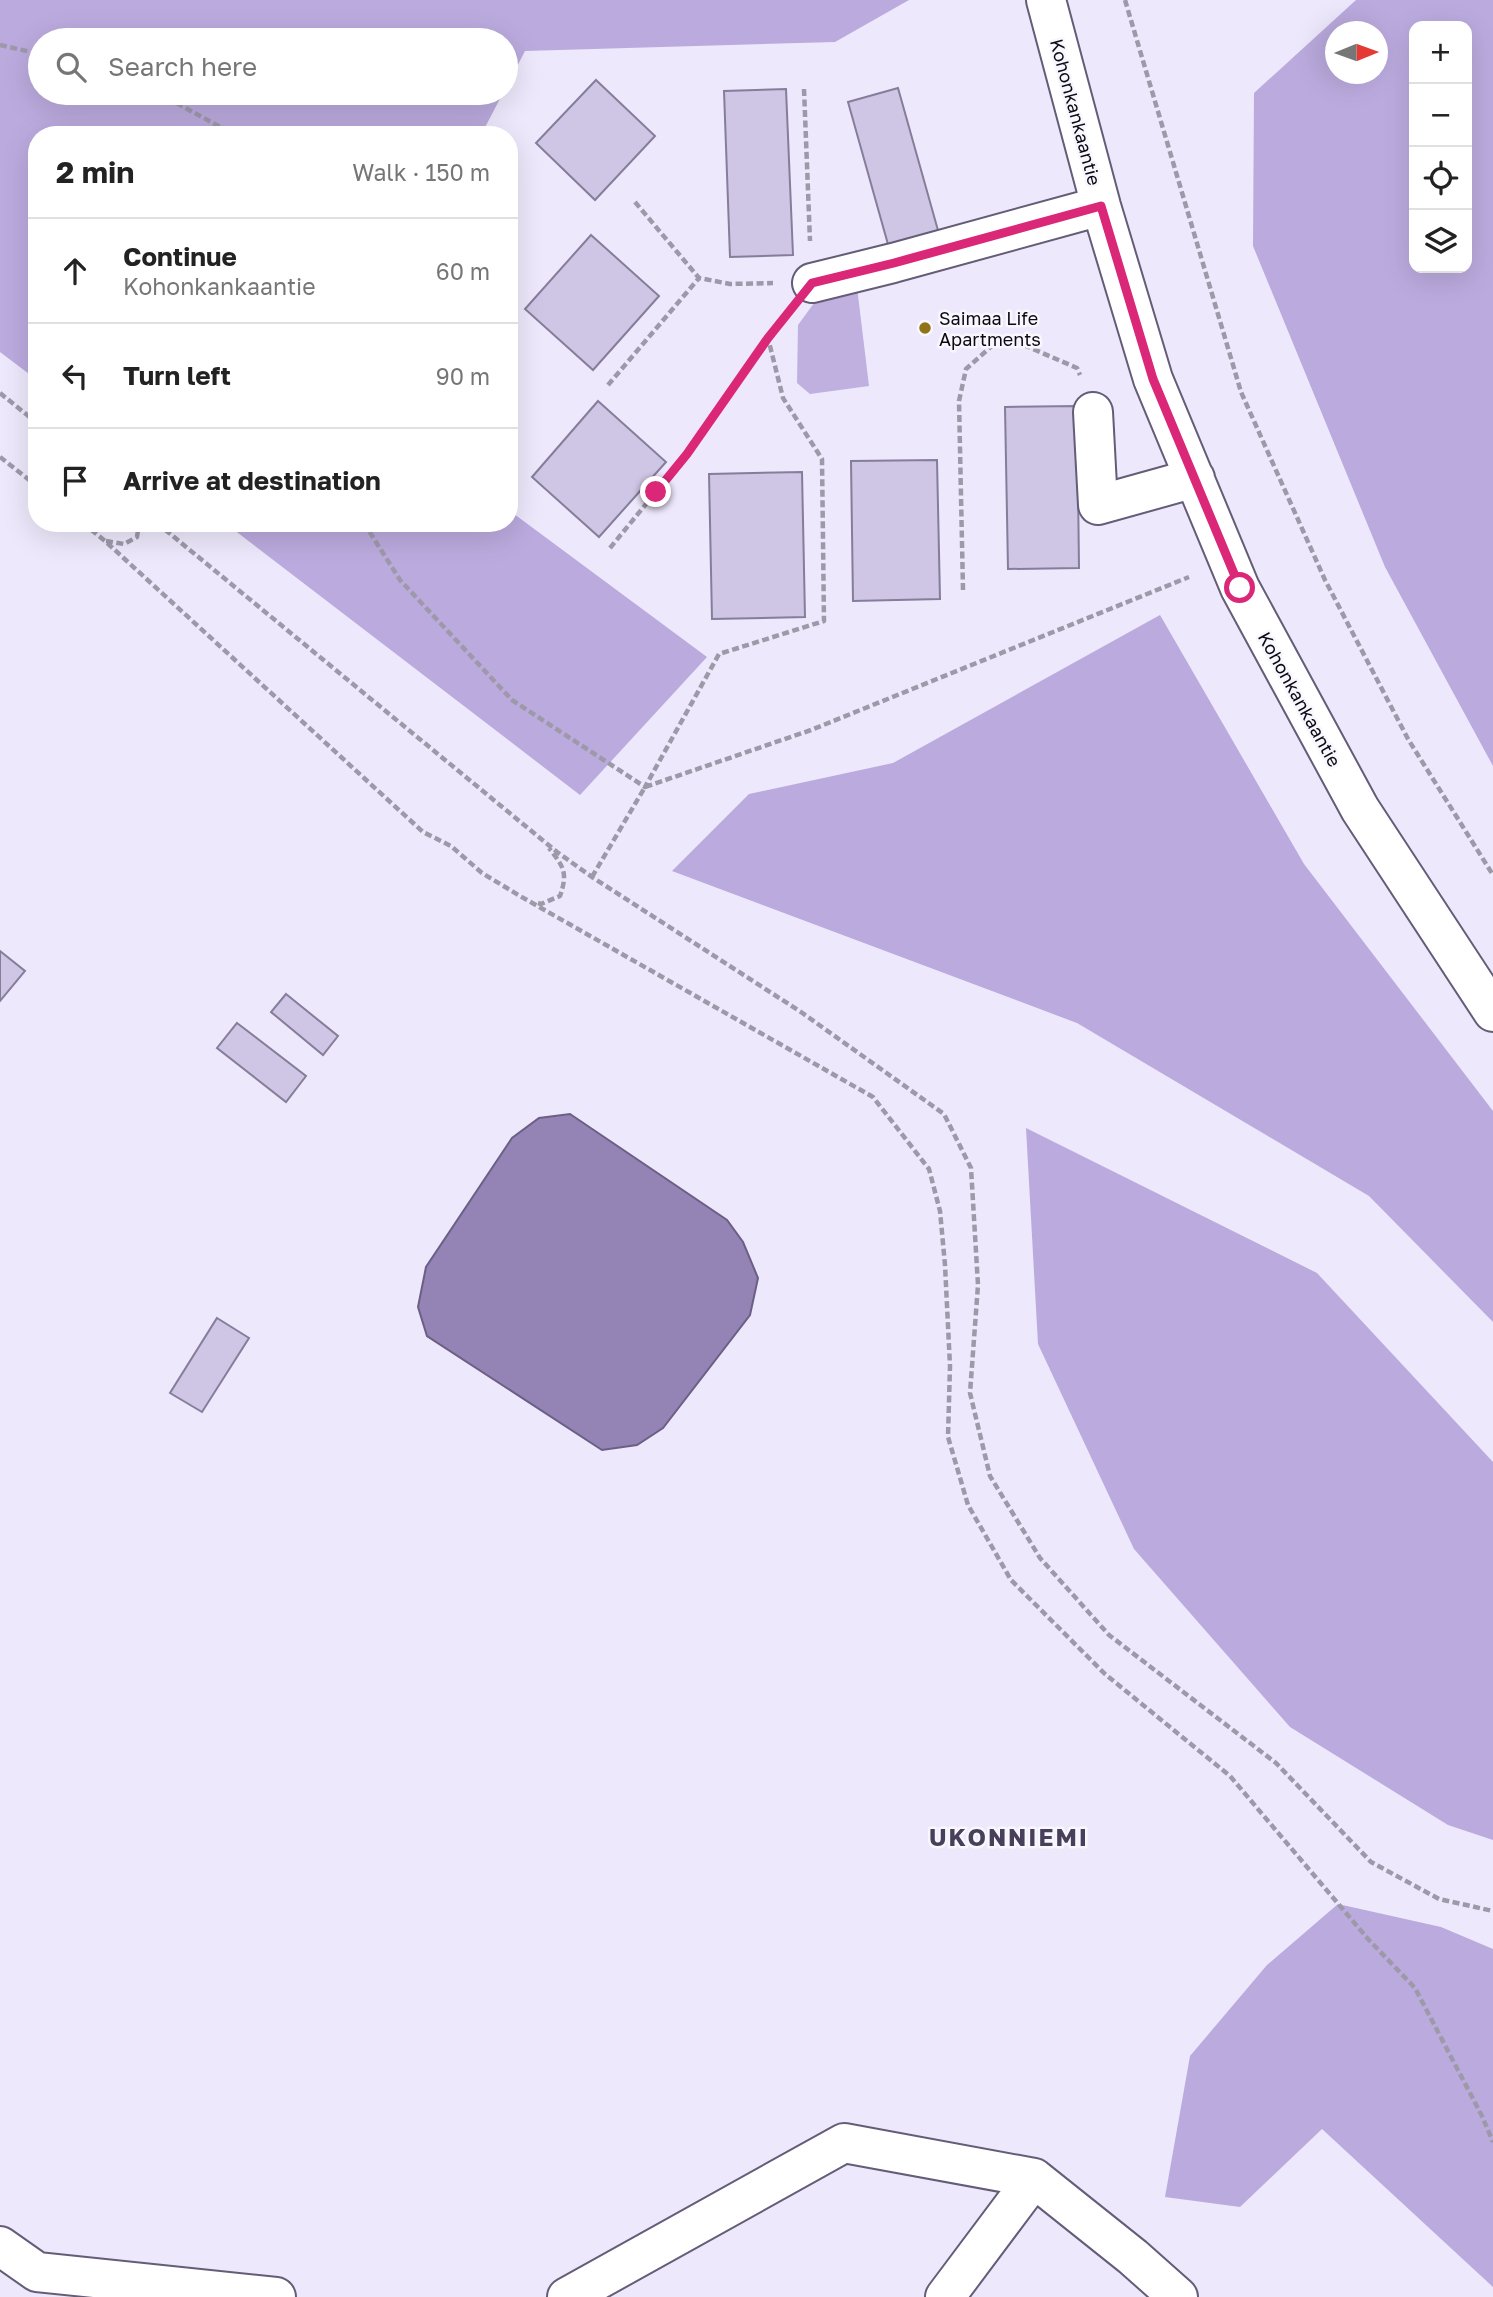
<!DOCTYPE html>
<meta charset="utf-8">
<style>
body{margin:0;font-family:"Golos Text",sans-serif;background:#f2f2f2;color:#222}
.controls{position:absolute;right:21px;top:21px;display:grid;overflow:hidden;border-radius:14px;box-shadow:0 7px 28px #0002}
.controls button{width:63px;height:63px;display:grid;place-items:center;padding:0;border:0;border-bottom:2px solid #e0e0e0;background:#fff;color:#222;font:35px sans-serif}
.compass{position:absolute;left:1325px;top:21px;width:63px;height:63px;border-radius:50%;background:#fff;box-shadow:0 7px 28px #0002;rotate:89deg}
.stop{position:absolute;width:21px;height:21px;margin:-16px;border:5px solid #db2777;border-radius:50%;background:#fff}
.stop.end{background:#db2777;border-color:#fff;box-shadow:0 2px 7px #0008}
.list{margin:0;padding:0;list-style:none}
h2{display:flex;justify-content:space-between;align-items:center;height:91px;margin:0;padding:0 28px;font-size:30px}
h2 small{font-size:23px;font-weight:400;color:#767676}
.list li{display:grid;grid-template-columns:46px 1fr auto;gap:21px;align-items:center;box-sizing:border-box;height:105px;padding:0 28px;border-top:2px solid #e0e0e0}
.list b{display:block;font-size:26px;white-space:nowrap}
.list p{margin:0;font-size:23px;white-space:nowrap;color:#767676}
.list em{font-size:23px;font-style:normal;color:#767676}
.icon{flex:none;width:38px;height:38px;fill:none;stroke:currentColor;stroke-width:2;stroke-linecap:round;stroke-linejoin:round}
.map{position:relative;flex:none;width:1493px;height:2297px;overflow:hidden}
.search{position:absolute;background:#fff;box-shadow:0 7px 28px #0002;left:28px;top:28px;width:490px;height:77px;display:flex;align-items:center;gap:18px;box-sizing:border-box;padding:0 24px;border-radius:38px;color:#767676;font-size:26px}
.panel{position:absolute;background:#fff;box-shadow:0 7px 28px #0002;left:28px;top:126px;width:490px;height:406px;border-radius:28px}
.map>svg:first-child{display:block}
.green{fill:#bfb0e0}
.forest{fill:#bbaade;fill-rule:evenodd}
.water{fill:#9484b5;stroke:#6c5f85;stroke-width:2}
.building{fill:#cfc5e5;stroke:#867d9a;stroke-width:2}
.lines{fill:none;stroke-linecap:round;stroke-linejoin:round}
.minor-casing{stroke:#655c78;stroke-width:42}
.path{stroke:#9d99a9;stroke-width:4.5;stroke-dasharray:7 3.5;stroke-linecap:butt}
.minor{stroke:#fff;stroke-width:38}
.route{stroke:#db2777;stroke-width:9}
.poi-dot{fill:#907318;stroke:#f9f7fe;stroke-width:2.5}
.labels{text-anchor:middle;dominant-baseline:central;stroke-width:5;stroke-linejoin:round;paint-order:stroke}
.street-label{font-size:18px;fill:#0d0a14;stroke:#f9f7fe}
.poi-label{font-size:18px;fill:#0d0a14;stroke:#f9f7fe;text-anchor:start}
.district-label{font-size:24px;font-weight:bold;letter-spacing:2px;fill:#483f5a;stroke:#f9f7fe}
</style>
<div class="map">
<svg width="1493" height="2297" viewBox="0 0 1493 2297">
<rect width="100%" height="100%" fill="#ede8fb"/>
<path class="green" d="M857 287 869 386 810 394 797 383 798 325 817 299Z"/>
<path class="forest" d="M0 0H909L835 42 525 51 506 88V40H40V93H503L481 135H37V380L0 352Z
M1356 0H1493V766L1385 567 1253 246 1254 93ZM1467 26V268H1414V26ZM1336 32H1378V74H1336Z
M509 505 510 511 707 657 580 795 225 523H509Z
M1160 615 1304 864 1493 1111V1322L1369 1196 1077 1023 672 871 749 794 893 763Z
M1026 1128 1317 1273 1493 1462V1840L1448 1825 1290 1727 1134 1549 1038 1344Z
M1338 1904 1441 1927 1493 1949V2287L1322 2129 1240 2207 1165 2197 1190 2056 1267 1965Z"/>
<path class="water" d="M570 1114 727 1220 743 1242 758 1278 750 1315 663 1428 637 1445 602 1450 427 1336 418 1307 426 1267 512 1138 539 1118Z"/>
<path class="building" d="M596 80 655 136 595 200 536 143Z
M898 88 941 241 891 255 848 102Z
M786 89 793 255 730 257 724 91Z
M591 235 659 296 593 370 525 309Z
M598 401 666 462 599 537 532 477Z
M1077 406 1079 568 1008 569 1005 407Z
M937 460 940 599 853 601 851 461Z
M802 472 805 617 712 619 709 474Z
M0 951 25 971 0 1001Z
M286 994 338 1036 323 1055 271 1012Z
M237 1023 306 1076 286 1102 217 1048Z
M217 1318 249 1338 202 1412 170 1393Z"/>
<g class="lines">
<g class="minor-casing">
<path id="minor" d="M1046 0 1101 206 1153 379 1240 588 1360 809 1493 1012
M812 283 893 263 1101 206
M1093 412 1098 505 1195 478
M0 2246 37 2272 276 2297
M567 2297 844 2143 1034 2178 1133 2257 1178 2297
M945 2297 1034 2178"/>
</g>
<path class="path" d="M1125 0 1241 392 1325 580 1408 739 1493 875
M0 45 40 54
M804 89 810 241
M158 93 235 135
M635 202 699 278 730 284 773 283
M608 385 699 278
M0 393 37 423
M0 457 37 486
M83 523 105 541 423 832 451 846 482 873 520 896 873 1097 929 1169 940 1211 945 1265 950 1366 948 1437 968 1505 1011 1580 1105 1674 1230 1776 1368 1939 1415 1988 1482 2116 1493 2142
M157 523 557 852 592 877 801 1012 944 1114 971 1168 978 1285 970 1393 990 1476 1040 1558 1109 1635 1276 1763 1371 1862 1439 1899 1493 1911
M364 523 400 580 512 700 645 787 719 654 824 621 822 459 783 398 768 338
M106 541 124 544 137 537 139 523
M610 548 687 454 787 315
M963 590 959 401 966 369 1003 336 1077 368 1080 375
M592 877 645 787 811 730 1189 577
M538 903 541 904 560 896C568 873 564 867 549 848"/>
<use href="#minor" class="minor"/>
</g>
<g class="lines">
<path class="route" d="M656 492 687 454 768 338 812 283 894 263 1101 206 1153 379 1240 588"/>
</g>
<circle class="poi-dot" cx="925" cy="328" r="7"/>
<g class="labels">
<g class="street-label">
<text transform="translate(1076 112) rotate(75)">Kohonkankaantie</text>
<text transform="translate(1300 699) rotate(61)">Kohonkankaantie</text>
</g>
<g class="poi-label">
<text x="939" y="318">Saimaa Life<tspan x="939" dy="21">Apartments</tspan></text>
</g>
<g class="district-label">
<text x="1009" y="1836">UKONNIEMI</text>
</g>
</g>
</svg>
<div class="controls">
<button>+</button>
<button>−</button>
<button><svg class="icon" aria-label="locate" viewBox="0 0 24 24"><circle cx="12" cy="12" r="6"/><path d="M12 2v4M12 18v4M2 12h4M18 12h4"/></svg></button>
<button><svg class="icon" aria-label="layers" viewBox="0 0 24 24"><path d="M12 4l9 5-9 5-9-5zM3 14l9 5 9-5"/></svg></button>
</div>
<svg class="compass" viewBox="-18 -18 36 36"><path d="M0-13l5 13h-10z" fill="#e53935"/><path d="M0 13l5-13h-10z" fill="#767676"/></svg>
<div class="stop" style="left:1240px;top:588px"></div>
<div class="stop end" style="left:656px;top:492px"></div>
<div class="search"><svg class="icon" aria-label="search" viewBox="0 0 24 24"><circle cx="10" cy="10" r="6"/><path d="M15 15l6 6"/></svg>Search here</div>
<section class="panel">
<h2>2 min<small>Walk · 150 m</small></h2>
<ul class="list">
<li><svg class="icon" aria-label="ahead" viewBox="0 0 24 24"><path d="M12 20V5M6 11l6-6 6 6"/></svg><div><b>Continue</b><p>Kohonkankaantie</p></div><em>60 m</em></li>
<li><svg class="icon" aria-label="left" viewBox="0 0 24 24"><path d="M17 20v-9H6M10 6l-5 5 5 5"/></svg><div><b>Turn left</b></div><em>90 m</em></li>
<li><svg class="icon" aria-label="arrive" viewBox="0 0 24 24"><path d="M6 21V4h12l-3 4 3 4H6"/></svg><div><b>Arrive at destination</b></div></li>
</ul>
</section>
</div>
